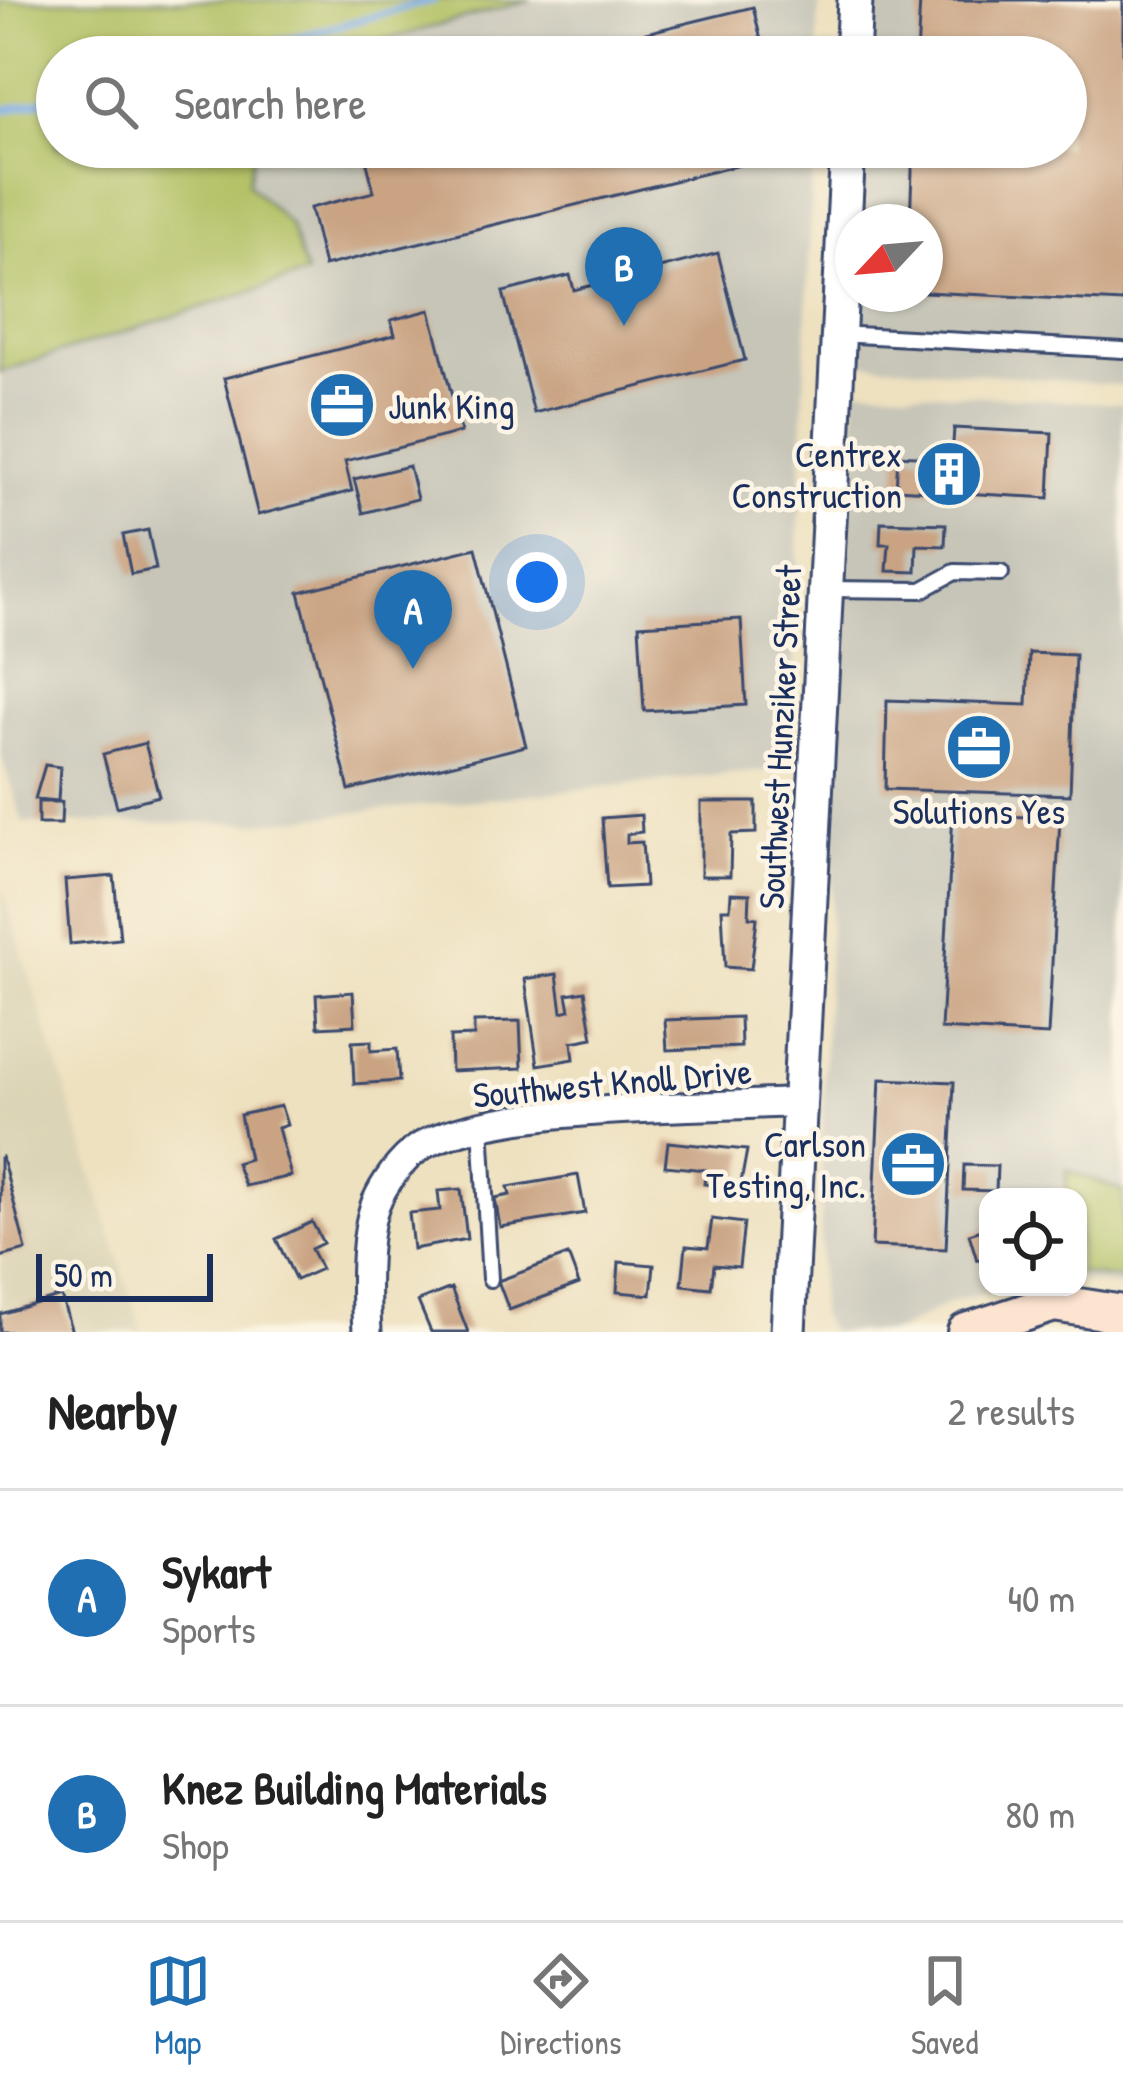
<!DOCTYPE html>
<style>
body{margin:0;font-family:"Patrick Hand",sans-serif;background:#f6f6f6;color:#222}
.controls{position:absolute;right:36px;bottom:36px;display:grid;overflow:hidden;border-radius:24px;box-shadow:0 3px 9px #0004}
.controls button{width:108px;height:108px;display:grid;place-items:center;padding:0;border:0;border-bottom:3px solid #e0e0e0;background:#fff;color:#222;font:60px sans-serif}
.compass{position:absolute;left:835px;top:204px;width:108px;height:108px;border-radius:50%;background:#fff;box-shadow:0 3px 9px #0004;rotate:244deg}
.scale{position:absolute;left:36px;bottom:30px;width:177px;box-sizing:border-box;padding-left:12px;border:6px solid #1b2f5e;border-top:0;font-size:33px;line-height:42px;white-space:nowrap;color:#1b2f5e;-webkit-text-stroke:9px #fcf5e5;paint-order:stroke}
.you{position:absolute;left:537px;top:582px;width:42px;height:42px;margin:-30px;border:9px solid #fff;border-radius:50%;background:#1a73e8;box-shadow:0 0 0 18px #1a73e833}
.badge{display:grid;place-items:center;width:78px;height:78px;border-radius:50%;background:#1f6fb2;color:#fff;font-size:39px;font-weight:700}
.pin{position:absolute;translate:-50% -99px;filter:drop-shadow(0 3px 6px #0008)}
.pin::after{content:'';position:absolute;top:63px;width:42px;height:36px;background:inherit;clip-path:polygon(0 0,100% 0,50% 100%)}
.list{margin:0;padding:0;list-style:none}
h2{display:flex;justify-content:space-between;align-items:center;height:156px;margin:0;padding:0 48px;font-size:51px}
h2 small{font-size:39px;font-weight:400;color:#767676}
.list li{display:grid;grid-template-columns:78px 1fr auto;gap:36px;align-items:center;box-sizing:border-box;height:216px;padding:0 48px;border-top:3px solid #e0e0e0}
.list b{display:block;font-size:45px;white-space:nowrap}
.list p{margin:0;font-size:39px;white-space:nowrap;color:#767676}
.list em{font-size:39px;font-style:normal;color:#767676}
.icon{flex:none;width:66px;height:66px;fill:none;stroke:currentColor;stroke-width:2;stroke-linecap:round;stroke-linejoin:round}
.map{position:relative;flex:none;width:1123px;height:1332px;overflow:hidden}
.search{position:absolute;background:#fff;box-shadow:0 3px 9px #0004;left:36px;right:36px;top:36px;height:132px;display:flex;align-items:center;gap:30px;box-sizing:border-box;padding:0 42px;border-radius:66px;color:#767676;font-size:45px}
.sheet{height:588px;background:#fff}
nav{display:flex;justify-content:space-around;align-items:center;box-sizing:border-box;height:168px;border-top:3px solid #e0e0e0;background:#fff;font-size:33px;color:#767676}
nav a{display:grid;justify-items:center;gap:6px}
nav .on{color:#1f6fb2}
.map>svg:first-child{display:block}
.built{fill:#dcd4b6}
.industrial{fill:#c6c5b8}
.green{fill:#b1bf62;stroke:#667760;stroke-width:3}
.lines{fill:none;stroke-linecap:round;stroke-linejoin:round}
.stream{stroke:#74a8e1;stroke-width:8}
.building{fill:#c9a382}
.service-casing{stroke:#3b4a6d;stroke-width:20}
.minor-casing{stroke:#3b4a6d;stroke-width:33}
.tertiary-casing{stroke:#3b4a6d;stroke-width:39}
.secondary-casing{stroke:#3b4a6d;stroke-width:42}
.service{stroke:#fff;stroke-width:14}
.minor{stroke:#fff;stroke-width:27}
.tertiary{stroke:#fff;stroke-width:33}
.secondary{stroke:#fde4d1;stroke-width:36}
.labels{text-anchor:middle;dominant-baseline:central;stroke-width:9;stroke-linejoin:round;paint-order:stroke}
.poi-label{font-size:36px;fill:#1b2f5e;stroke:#fcf5e5;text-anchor:end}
.street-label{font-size:36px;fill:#1b2f5e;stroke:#fcf5e5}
</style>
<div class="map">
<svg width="1123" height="1332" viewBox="0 0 1123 1332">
<rect width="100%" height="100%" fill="#fcf5e5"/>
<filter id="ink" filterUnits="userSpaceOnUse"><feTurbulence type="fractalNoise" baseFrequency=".00833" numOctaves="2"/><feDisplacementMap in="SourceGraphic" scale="24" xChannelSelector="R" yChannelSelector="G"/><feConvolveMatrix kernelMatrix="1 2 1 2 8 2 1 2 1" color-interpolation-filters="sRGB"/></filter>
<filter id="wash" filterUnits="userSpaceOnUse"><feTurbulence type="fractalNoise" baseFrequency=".004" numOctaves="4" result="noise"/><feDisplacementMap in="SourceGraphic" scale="48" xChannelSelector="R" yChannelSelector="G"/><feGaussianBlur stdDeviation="2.7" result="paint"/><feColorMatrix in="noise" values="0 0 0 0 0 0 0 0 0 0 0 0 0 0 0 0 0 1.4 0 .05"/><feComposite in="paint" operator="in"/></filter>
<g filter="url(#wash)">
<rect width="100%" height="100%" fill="#eee1c0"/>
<path class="built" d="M0 882 142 1332H0Z"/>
<path class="industrial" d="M531 0H819L817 57H324Z
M871 0H1123V386L853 362 857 294H925V222H860L864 147H1066V57H868Z
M255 147H813L790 768 253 823H23L0 752V372L305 274 290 225 248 183Z
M856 388 1123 404V1287L1078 1281V1197H988V1287H1019L953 1301 895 1332H830L819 1313 825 1027Z"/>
<path class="green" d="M0 0H531L324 57H57V147H255L248 184 290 225 306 274 0 372Z
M1067 1170 1123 1191V1279L1078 1273V1197H1066Z"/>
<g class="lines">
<path class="stream" d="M222 57 434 0
M0 111 57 97"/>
</g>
<g id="blocks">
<path class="building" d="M920 0H1123V302L925 292V222H910L913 147H1066V57H917Z
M753 7 765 57H555V55Z
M363 147H788L789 153 324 266 310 208 374 192Z
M718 253 745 360 534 413 503 292 570 275 574 290Z
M430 310 461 432 345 461 352 491 258 515 224 378 395 335 391 320Z
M954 428 1052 433 1049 498 896 489 898 455 952 458Z
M409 466 417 499 363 513 354 479Z
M881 522 946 524 945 546 917 545 916 572 887 571 889 544H880Z
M148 530 156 569 131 574 123 535Z
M476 548 526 746 349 790 299 592Z
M741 619 746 705 644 711 639 625Z
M1029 653 1075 655 1070 795 885 789 887 700 1027 705Z
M145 743 159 796 117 807 103 754Z
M45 765 60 767 58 801 35 799Z
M38 802H62L61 824H38Z
M701 802H756V833L731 834 730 876H701Z
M953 813 1060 819 1048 1035 941 1029Z
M641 815 642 832 627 834V843L642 842 645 886 607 888 602 818Z
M114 876 120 939 70 944 65 880Z
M731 893 750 894 749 917 757 918 751 969 725 967 722 909H730Z
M557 974 562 1012 570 1010 567 994 585 991 593 1038 572 1042 574 1059 538 1065 525 979Z
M353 992 355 1025 318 1027 316 995Z
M740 1017 741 1047 667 1050 665 1020Z
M520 1021 522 1068 451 1071 450 1037 474 1036V1022Z
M371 1041V1051L397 1049 399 1081 354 1084 352 1042Z
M880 1079 954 1082 946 1249 872 1246Z
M281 1106 287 1125 278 1128 291 1176 245 1186 236 1163 249 1159 240 1115Z
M668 1142 747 1150 740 1188 704 1184 706 1170 665 1166Z
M2 1157 26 1250 0 1257V1158Z
M964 1165 997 1166 996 1191 963 1190Z
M578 1175 585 1213 500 1227 495 1198 510 1195 508 1187Z
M461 1189 467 1239 413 1249 409 1213 440 1210 438 1191Z
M712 1219 744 1223 739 1267 714 1265 711 1288 682 1285 686 1246 708 1248Z
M312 1222 323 1243 311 1249 321 1269 296 1280 276 1239Z
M988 1228V1257L977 1260 969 1234Z
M568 1255 579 1284 509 1310 498 1281Z
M619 1262 654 1265 651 1295 617 1292Z
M451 1288 468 1332H431L418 1301Z
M61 1296 72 1332H0V1314Z"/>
</g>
</g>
<g filter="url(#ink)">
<use href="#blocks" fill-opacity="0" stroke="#3b4a6d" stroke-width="3"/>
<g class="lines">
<g class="service-casing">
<path id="service" d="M838 334 1123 350
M825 589 922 590 955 572 1001 573
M481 1126 490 1279"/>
</g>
<g class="minor-casing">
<path id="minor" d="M367 1332C365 1296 362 1228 379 1196 389 1176 407 1153 427 1143 511 1103 701 1109 799 1102"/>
</g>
<g class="tertiary-casing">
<path id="tertiary" d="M852 57 855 0
M788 1332 848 147"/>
</g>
<g class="secondary-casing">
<path id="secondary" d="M966 1332 1054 1303 1123 1314"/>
</g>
<use href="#service" class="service"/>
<use href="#minor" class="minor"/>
<use href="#tertiary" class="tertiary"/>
<use href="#secondary" class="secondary"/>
</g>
</g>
<defs>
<g id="office-disc" transform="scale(3.45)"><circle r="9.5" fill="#1f6fb2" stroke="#fcf5e5"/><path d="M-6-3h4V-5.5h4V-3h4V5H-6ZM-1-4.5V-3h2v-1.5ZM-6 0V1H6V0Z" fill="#fff"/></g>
<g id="building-disc" transform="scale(3.45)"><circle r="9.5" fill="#1f6fb2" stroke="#fcf5e5"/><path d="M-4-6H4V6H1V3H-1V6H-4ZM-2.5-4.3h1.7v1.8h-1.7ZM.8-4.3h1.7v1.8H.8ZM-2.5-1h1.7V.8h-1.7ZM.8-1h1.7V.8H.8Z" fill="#fff"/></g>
</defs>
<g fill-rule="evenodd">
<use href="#office-disc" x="342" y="405"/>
<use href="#building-disc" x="949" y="474"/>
<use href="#office-disc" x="979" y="747"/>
<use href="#office-disc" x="913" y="1164"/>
</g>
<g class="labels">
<g class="poi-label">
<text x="388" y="405" text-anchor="start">Junk King</text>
<text x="902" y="453">Centrex<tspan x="902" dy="41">Construction</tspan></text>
<text x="979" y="810" text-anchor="middle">Solutions Yes</text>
<text x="866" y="1143">Carlson<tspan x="866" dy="41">Testing, Inc.</tspan></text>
</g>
<g class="street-label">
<text transform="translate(779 737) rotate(-87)">Southwest Hunziker Street</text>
<text transform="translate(612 1082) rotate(-5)">Southwest Knoll Drive</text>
</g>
</g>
</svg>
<div class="controls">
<button><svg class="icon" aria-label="locate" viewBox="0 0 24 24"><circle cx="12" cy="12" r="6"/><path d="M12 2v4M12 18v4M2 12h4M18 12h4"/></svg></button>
</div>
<svg class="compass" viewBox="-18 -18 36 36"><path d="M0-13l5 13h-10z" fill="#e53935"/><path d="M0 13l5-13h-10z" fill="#767676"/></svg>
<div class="scale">50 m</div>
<div class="you"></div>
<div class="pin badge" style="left:413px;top:669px">A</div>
<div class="pin badge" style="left:624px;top:326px">B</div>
<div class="search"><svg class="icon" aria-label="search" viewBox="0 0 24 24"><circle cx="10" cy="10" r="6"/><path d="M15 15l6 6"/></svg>Search here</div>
</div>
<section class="sheet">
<h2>Nearby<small>2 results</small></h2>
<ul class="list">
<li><span class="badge">A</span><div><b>Sykart</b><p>Sports</p></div><em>40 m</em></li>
<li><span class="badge">B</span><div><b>Knez Building Materials</b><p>Shop</p></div><em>80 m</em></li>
</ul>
</section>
<nav>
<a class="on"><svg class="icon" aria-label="map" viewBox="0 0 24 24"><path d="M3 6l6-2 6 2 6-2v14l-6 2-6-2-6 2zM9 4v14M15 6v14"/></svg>Map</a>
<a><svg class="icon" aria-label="directions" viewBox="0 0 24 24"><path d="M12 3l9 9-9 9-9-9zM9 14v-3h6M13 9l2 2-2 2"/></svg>Directions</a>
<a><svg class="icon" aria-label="saved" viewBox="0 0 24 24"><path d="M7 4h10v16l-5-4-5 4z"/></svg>Saved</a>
</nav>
